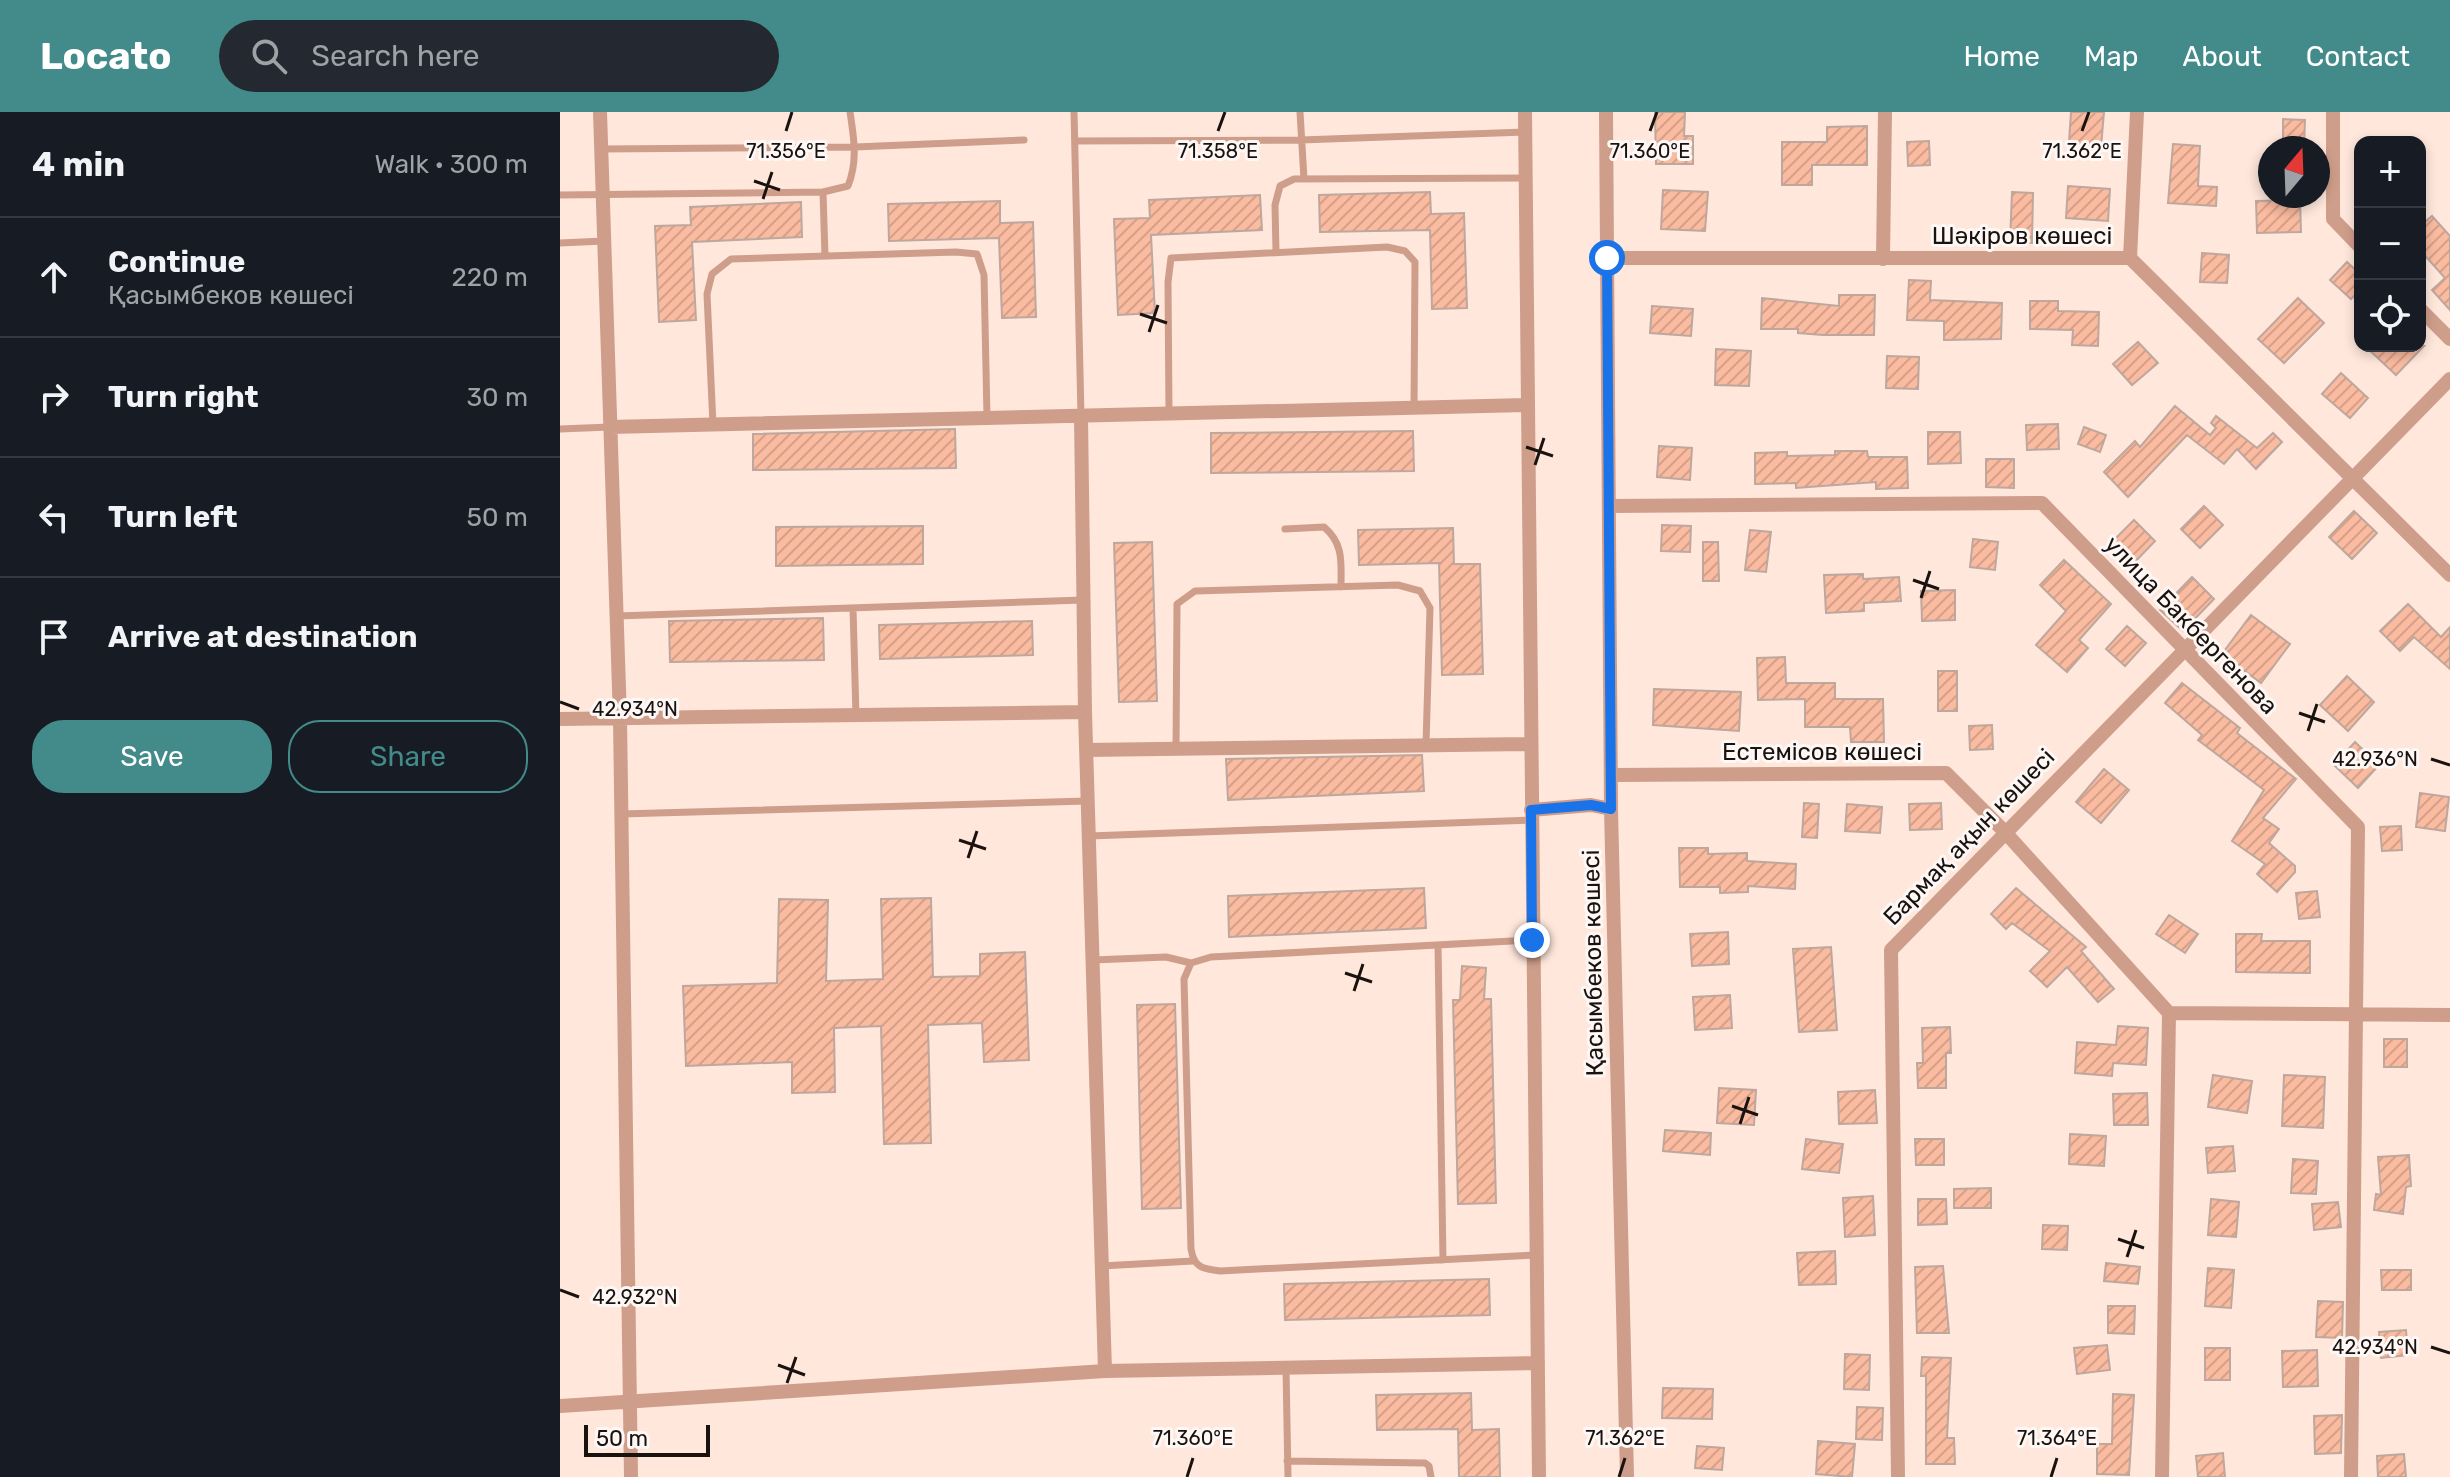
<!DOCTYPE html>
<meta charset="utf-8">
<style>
body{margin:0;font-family:Rubik,sans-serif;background:#242831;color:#f1f3f6}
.controls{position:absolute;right:24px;top:24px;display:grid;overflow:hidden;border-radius:16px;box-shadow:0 4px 12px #0003}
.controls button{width:72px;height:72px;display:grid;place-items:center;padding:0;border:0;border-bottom:2px solid #363941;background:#171b24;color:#f1f3f6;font:40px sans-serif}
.compass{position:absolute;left:1698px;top:24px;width:72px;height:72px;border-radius:50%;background:#171b24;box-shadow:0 4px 12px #0003;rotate:19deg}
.scale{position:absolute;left:24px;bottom:20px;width:126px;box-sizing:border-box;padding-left:8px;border:4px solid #1a120f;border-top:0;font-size:22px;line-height:28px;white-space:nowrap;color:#1a120f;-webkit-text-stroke:6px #fdf8f6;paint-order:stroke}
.stop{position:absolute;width:24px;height:24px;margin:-18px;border:6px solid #1a73e8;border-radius:50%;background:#fff}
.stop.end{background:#1a73e8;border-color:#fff;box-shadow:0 2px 8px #0008}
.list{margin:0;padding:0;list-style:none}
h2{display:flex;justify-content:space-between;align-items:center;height:104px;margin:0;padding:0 32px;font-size:34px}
h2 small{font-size:26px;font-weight:400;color:#9ea1a6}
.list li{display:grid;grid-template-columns:52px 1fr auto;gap:24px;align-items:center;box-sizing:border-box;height:120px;padding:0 32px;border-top:2px solid #363941}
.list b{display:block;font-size:30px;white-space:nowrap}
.list p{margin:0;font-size:26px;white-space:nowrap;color:#9ea1a6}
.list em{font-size:26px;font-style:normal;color:#9ea1a6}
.actions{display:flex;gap:16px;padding:24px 32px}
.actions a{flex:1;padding:18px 0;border:2px solid #438b8a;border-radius:32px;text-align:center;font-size:28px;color:#438b8a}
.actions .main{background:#438b8a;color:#fff}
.icon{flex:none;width:44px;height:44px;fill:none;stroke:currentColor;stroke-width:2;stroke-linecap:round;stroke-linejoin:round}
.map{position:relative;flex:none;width:1890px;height:1365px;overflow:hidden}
header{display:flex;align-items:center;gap:48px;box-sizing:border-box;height:112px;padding:0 40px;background:#438b8a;color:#fff}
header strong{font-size:38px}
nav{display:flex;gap:44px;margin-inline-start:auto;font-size:28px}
.search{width:560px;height:72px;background:#242831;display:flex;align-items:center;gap:20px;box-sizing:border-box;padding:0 28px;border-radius:44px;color:#9ea1a6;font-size:30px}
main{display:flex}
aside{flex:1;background:#171b24}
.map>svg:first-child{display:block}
.building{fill:url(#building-hatch);stroke:#bea79d;stroke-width:2}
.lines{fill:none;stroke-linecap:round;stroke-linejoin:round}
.lane{stroke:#ce9e8a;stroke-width:7}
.street{stroke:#ce9e8a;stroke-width:14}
.route{stroke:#1a73e8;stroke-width:10}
.ticks{fill:none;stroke:#1a120f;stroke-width:3}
.labels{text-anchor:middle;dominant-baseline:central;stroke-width:6;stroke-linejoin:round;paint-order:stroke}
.street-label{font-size:24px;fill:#1a120f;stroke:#fdf8f6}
.ticks-label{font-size:20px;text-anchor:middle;fill:#1a120f;stroke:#fdf8f6;stroke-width:6;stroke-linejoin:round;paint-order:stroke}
</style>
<header>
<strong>Locato</strong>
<div class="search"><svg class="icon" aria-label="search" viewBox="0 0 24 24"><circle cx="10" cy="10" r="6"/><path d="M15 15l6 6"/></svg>Search here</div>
<nav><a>Home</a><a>Map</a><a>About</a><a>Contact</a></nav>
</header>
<main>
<aside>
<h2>4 min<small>Walk · 300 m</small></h2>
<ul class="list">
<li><svg class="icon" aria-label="ahead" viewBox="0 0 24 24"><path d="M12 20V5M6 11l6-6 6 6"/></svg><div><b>Continue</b><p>Қасымбеков көшесі</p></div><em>220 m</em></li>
<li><svg class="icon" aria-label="right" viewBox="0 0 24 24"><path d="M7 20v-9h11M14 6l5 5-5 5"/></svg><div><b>Turn right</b></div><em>30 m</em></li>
<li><svg class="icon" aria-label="left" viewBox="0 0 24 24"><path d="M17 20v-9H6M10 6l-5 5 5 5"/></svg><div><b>Turn left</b></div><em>50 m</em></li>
<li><svg class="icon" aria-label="arrive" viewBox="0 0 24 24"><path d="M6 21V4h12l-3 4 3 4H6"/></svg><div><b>Arrive at destination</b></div></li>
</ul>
<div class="actions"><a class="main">Save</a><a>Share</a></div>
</aside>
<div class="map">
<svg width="1890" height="1365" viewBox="0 0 1890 1365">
<defs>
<pattern id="building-hatch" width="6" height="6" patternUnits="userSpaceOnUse" patternTransform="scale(2)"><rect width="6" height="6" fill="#fabba0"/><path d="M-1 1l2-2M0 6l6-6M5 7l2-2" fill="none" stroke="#d6a089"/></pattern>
</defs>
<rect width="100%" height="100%" fill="#ffe7dc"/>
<path class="building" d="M1095 0H1125L1124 24H1133V52H1096Z
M1511 0H1544L1540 47 1508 45Z
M1723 7 1745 8 1744 34 1723 33Z
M1307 14V53H1252V73H1222V30H1267V15Z
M1369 29 1370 53 1348 54 1347 30Z
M1613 32 1640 34 1638 74 1657 75 1656 94 1608 91Z
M1508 74 1550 77 1548 109 1506 106Z
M1103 78 1148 80 1145 119 1101 117Z
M870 80 871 102 904 101 907 196 872 197 870 118 760 120 759 83Z
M1452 80 1473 81 1472 131 1450 130Z
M700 83 702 118 591 123 595 201 558 203 554 107 590 106 589 88Z
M1740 88 1741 120 1697 121 1696 89Z
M440 89V111L473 110 476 205 442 206 439 126 329 129 328 92Z
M241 90 242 125 132 130 136 208 99 210 95 114 131 113 130 95Z
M1872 104 1890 124V198L1872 178 1885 166 1860 138V114Z
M1642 141 1669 143 1667 171 1640 170Z
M1787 150 1800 162V178L1791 187 1770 168Z
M1349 168 1371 169 1370 188 1442 191 1441 227 1384 228V209L1347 208Z
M1279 183H1315L1314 223H1263L1238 221V217H1201L1202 186 1279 194Z
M1738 186 1764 211 1724 251 1698 227Z
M1470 189H1498V199L1539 200 1538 234 1512 233 1513 218 1470 217Z
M1092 194 1133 197 1131 224 1090 221Z
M1578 230 1598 251 1572 273 1553 252Z
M1805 234H1864L1836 263Z
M1156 237 1191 239 1189 274 1155 273Z
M1327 244 1359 245 1358 277 1326 276Z
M1781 261 1808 286 1790 306 1762 282Z
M1615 294 1650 323 1656 316 1651 311 1656 304 1697 336 1713 321 1722 330 1696 357 1677 337 1664 352 1627 323 1568 385 1544 360 1575 329 1580 335Z
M1498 312 1499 337 1467 338 1466 313Z
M1524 315 1546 323 1540 340 1518 332Z
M395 317 396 356 193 358V322Z
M853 319 854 359 651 361V321Z
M1368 320H1400L1401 351 1368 352Z
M1099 334 1132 336 1130 368 1097 365Z
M1275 339H1307L1308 345H1347L1348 376 1316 377V370L1236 376V371L1195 372V341L1227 340V344L1275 343Z
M1426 347H1454V376L1426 375Z
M1644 394 1663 413 1640 436 1621 417Z
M1794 399 1817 421 1792 447 1769 425Z
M1574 408 1595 429 1571 454 1549 433Z
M1102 413 1131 414 1130 440 1101 439Z
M363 414V452L216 454V415Z
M893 416 894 452H920L923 562 882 563 879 451 799 453 798 418Z
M1190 418 1211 420 1206 460 1185 458Z
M1413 427 1438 430 1435 458 1410 455Z
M592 430 597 589 559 590 554 431Z
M1143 430H1158L1159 469H1143Z
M1504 448 1551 492 1519 528 1528 536 1507 560 1476 533 1506 499 1480 473Z
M1303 462V467L1339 465 1341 489 1304 491V499L1266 501 1264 463Z
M1632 465 1654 487 1623 519 1600 498Z
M1395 478V508L1362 509 1361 479Z
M1848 492 1881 525 1890 515V557L1854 525 1840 539 1820 519Z
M1691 503 1730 532 1701 571 1662 542Z
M263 506 264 548 110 550 109 509Z
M472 509 473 543 320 547 319 513Z
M1567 514 1586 531 1565 554 1546 537Z
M1225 545 1226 571H1275V587H1323L1324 630H1291L1290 615H1245V587L1198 588 1197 546Z
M1378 559H1397V599H1378Z
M1787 564 1814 590 1788 619 1760 593Z
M1622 571 1680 616 1677 621 1736 667 1703 706 1719 717 1709 731 1735 754V760L1717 780 1697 762 1705 752 1672 729 1704 678 1638 628 1642 623 1605 591Z
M1094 577 1181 580 1179 619 1093 613Z
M1432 613 1433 637 1410 638 1409 614Z
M1795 630 1819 653 1798 676 1774 653Z
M862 643 864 679 668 688 666 647Z
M1544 657 1569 678 1541 711 1516 690Z
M1860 681 1889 685 1885 719 1856 715Z
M1244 691 1259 692 1257 726 1242 725Z
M1381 691 1382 717 1350 718 1349 692Z
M1287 692 1322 695 1320 721 1285 719Z
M1841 714 1842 738 1822 739 1820 715Z
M1119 736H1148V742L1187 741V749L1236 752 1235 777 1188 774V780L1160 781V775H1120Z
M864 776 866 816 669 825 668 784Z
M1456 776 1526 835 1521 839 1554 877 1538 890 1507 855 1487 875 1470 859 1490 839 1452 811 1446 817 1431 802Z
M1757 779 1760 805 1739 807 1736 781Z
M371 786 373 865 420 864V842L465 840 469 948 424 950 422 911 368 913 371 1031 324 1032 321 914 274 916 275 980 232 981V950L126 954 123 874 217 871 219 787 268 788 266 869 323 867 321 787Z
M1609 803 1638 822 1625 841 1596 822Z
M1168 820 1169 852 1132 854 1130 822Z
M1676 822H1702L1701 829H1750V861L1676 860Z
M1271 835 1277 918 1239 920 1233 837Z
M902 854 926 856 924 887H931L936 1091 898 1092 893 888H900Z
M1170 883 1172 916 1135 918 1133 885Z
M615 892 621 1096 582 1097 577 893Z
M1558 914 1588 916 1586 953 1553 951 1552 964 1515 961 1517 930 1556 933Z
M1390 915 1391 941H1386V976H1358L1357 951H1363L1362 916Z
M1824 927H1847V955H1824Z
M1653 963 1692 969 1687 1001 1648 995Z
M1724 963 1765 965 1763 1016 1722 1014Z
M1159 976 1196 978 1194 1013 1157 1011Z
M1315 978 1317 1011 1279 1012 1278 980Z
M1587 981 1588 1013H1554L1553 982Z
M1105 1018 1151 1021 1150 1043 1103 1039Z
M1510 1022 1546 1024 1544 1054 1509 1052Z
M1246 1027 1283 1032 1279 1061 1242 1057Z
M1355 1027H1384V1053H1356Z
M1673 1034 1675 1059 1648 1061 1646 1036Z
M1849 1043 1851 1074 1846 1075 1843 1102 1814 1098 1816 1082 1821 1083 1818 1045Z
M1733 1047 1758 1049 1756 1082 1731 1081Z
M1431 1076V1096H1394V1077Z
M1313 1084 1315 1123 1285 1125 1283 1086Z
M1358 1087H1386L1387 1112 1358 1113Z
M1651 1087 1679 1090 1676 1125 1648 1123Z
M1778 1090 1781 1115 1754 1118 1752 1092Z
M1483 1113 1508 1114 1507 1138 1482 1137Z
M1275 1139 1276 1172 1239 1173 1237 1141Z
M1546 1151 1580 1155 1578 1172 1544 1169Z
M1383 1154 1389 1221H1357L1355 1155Z
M1648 1156 1674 1158 1671 1196 1645 1194Z
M1821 1158H1851V1178H1822Z
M929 1167 930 1203 725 1208 724 1172Z
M1758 1189 1783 1190 1782 1226 1756 1225Z
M1548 1194H1575L1574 1222 1548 1221Z
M1846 1218 1848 1243 1821 1246 1819 1220Z
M1547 1233 1550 1258 1517 1262 1514 1236Z
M1645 1236H1670V1268H1645Z
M1757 1238 1758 1274 1723 1275 1722 1239Z
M1285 1242 1310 1243 1309 1278 1284 1277Z
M1362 1245 1391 1246 1387 1326H1394L1395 1352H1366V1264H1361Z
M1103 1276 1153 1277 1152 1307 1102 1306Z
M911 1281 912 1318 939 1317 940 1365H899L898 1317 817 1318 816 1283Z
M1553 1282 1574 1283 1569 1363 1537 1362V1332H1552Z
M1297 1295 1323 1296 1322 1328 1296 1327Z
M1782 1303 1781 1341 1755 1342 1754 1304Z
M1258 1329 1295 1332 1292 1365 1256 1362Z
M1137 1334 1164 1336 1162 1358 1135 1356Z
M1663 1341 1665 1365H1638L1636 1344Z
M1844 1342 1846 1365H1818L1817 1344Z"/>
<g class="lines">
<path class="lane" d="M514 0 521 304
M740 0 744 67
M515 29 741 28 965 20
M42 37 295 35 464 28
M263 80 265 144
M0 83 263 80 288 74C298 49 294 26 290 0
M0 131 44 129
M716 140 715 93 720 74 734 67 965 66
M609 302 608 170 611 146 827 135 845 139 855 150 854 295
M153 313 147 182 152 162 171 147 396 140 417 142 424 163 427 305
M0 317 50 315
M725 417 764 415C784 432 781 450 781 475
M293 496 296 604
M57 504 523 488
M616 637 617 492 635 479 838 473 860 479 870 496 866 632
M61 702 527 689
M529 724 971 708
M972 828 651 845 631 851 624 867 631 1137C634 1156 643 1157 660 1159L976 1143
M878 833 883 1148
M533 848 606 845 631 851
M541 1154 633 1149
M726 1257 728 1365
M727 1349 865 1351 869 1354 871 1365"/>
<path class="street" d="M40 0 60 607 71 1365
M965 0 979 1365
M1046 0 1051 697 1067 1365
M1773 0V107L1800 135
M1047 146H1570L1890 463
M1570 146 1577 0
M1323 147 1325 0
M1860 197 1890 227
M521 304 525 600 545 1259
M50 315 967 293
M1051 394 1482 391 1798 715 1791 1365
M0 607 525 600
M526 638 970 632
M1051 663 1386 661 1444 719 1609 901 1602 1365
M971 698 1031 693 1051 697
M1609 901 1890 903
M0 1294 545 1259 978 1251
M1338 1365 1331 838 1890 267"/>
</g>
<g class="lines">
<path class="route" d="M972 828 971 698 1031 693 1051 697 1047 146"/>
</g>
<path class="ticks" d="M226 19 232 0M658 19 665 0M1090 19 1097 0M1522 19 1529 0M194 69 220 78M203 87 212 60M580 202 607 211M589 220 598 193M966 335 993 344M975 353 984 326M1353 468 1379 477M1361 486 1370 459M0 590 19 597M1739 601 1765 610M1748 619 1757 592M1871 647 1890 653M399 728 426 737M408 746 417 719M785 861 812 870M794 879 803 852M1172 994 1198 1003M1180 1012 1189 985M1558 1127 1584 1136M1567 1145 1576 1118M0 1178 19 1185M1871 1235 1890 1241M218 1253 245 1263M227 1271 236 1245M627 1365 633 1346M1059 1365 1065 1346M1491 1365 1497 1346"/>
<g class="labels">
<g class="street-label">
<text x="1462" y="124">Шәкіров көшесі</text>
<text transform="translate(1631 513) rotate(46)">улица Бакбергенова</text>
<text x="1262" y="640">Естемісов көшесі</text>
<text transform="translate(1409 725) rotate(-46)">Бармақ ақын көшесі</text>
<text transform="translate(1033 851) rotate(-91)">Қасымбеков көшесі</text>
</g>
</g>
<g class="ticks-label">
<text x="658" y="46">71.358°E</text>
<text x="226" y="46">71.356°E</text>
<text x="1090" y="46">71.360°E</text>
<text x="1522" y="46">71.362°E</text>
<text x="75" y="604">42.934°N</text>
<text x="1815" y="654">42.936°N</text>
<text x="75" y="1192">42.932°N</text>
<text x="1815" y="1242">42.934°N</text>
<text x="633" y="1333">71.360°E</text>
<text x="1065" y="1333">71.362°E</text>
<text x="1497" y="1333">71.364°E</text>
</g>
</svg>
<div class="controls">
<button>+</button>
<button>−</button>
<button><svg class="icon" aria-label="locate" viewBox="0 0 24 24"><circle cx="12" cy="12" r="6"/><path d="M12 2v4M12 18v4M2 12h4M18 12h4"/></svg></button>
</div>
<svg class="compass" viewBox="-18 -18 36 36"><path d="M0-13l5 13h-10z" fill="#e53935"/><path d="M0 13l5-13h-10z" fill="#9ea1a6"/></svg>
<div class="scale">50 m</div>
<div class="stop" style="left:1047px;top:146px"></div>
<div class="stop end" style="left:972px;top:828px"></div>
</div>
</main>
